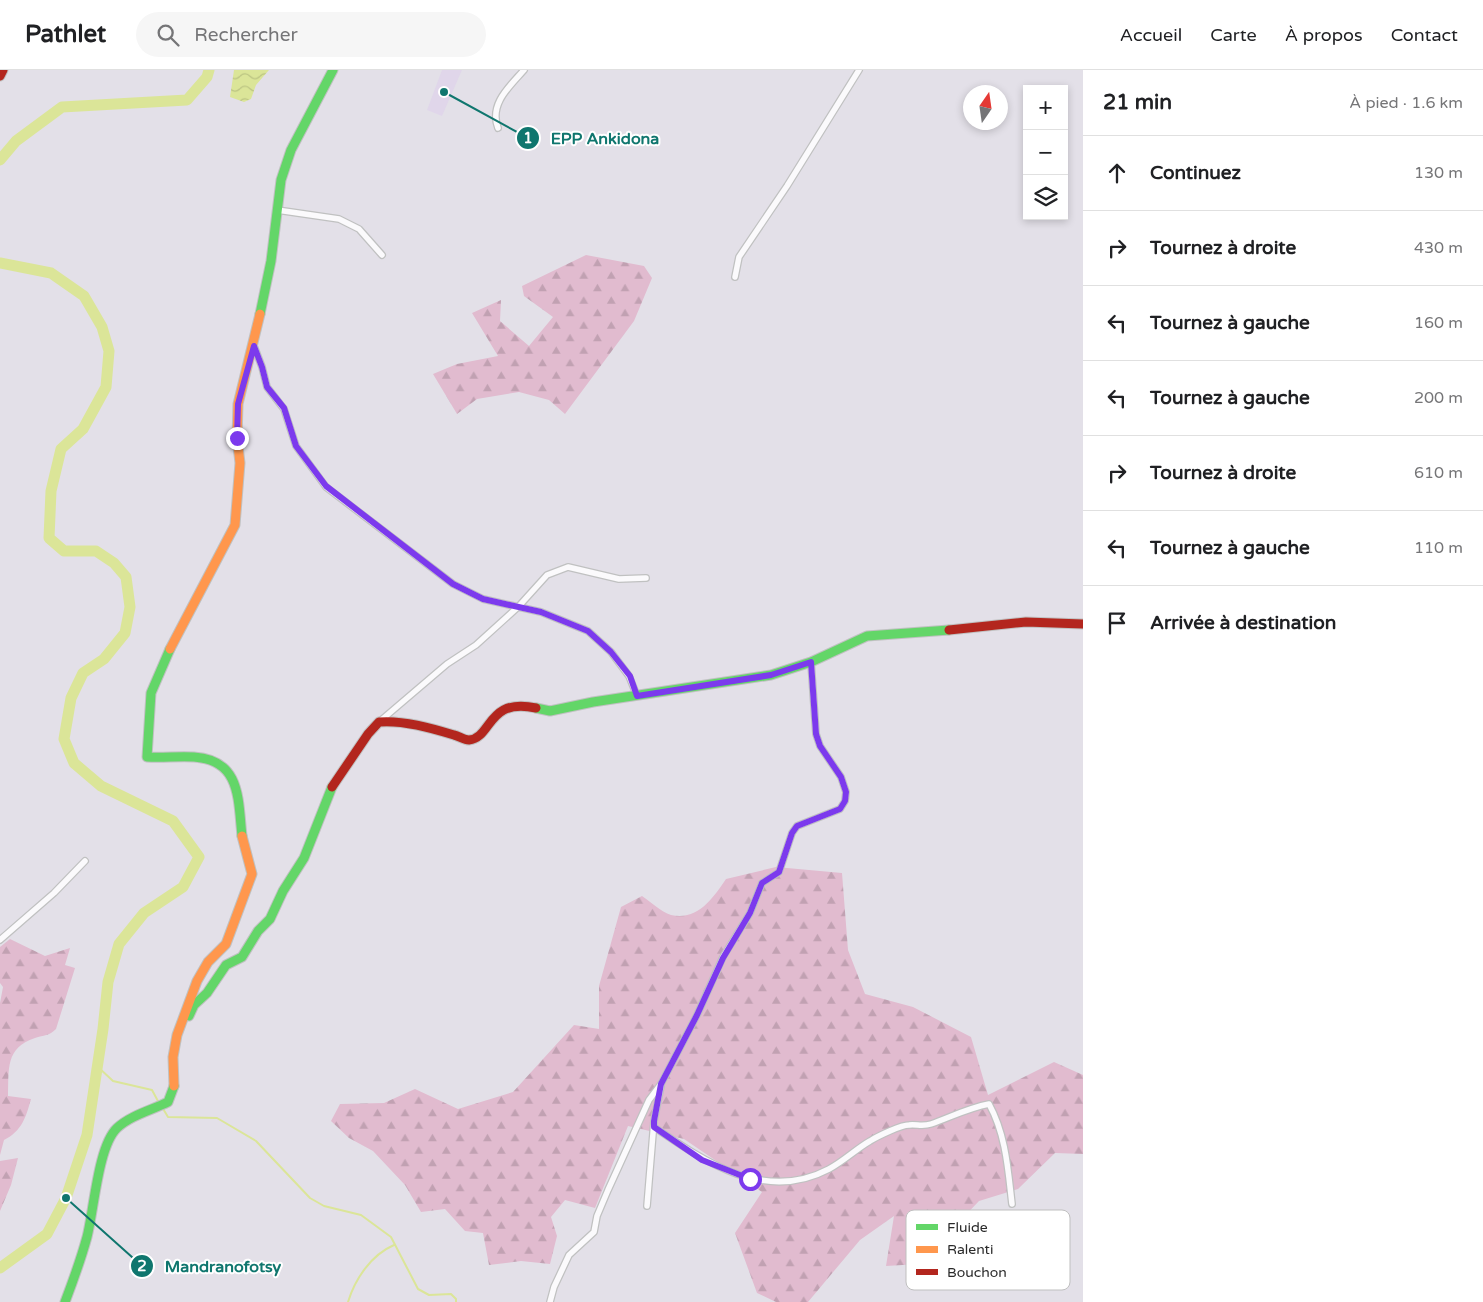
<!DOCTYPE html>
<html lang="fr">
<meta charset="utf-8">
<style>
body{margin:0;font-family:"Varela Round",sans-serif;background:#f6f6f6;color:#202124}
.controls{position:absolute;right:15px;top:15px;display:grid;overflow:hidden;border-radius:0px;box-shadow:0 2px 8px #0003}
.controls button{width:45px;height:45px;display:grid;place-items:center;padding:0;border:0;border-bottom:1px solid #e0e0e0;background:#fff;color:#202124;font:25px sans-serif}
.compass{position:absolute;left:963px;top:15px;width:45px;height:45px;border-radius:50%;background:#fff;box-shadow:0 2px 8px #0003;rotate:13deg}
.stop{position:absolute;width:15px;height:15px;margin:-11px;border:4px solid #7c3aed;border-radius:50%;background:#fff}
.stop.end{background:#7c3aed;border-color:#fff;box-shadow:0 1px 5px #0008}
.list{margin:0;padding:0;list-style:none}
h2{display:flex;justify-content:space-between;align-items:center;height:65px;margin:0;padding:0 20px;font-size:21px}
h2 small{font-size:16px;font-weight:400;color:#757577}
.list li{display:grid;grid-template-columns:32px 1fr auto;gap:15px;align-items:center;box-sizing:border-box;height:75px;padding:0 20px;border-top:1px solid #e0e0e0}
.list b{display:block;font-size:19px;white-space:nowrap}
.list em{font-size:16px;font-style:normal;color:#757577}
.icon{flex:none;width:28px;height:28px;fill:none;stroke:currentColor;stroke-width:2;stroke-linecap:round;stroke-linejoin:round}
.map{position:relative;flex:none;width:1083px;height:1232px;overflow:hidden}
header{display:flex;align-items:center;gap:30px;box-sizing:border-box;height:70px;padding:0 25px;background:#fff;border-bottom:1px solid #e0e0e0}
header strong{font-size:24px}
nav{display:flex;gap:28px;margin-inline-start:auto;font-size:18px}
.search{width:350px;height:45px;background:#f6f6f6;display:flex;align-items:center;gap:12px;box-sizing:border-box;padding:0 18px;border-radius:28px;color:#757577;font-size:19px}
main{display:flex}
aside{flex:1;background:#fff}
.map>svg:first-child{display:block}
.education{fill:#e0d6ea}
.forest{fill:url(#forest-firs)}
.water{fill:url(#water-waves)}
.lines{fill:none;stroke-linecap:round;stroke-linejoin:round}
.stream{stroke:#dbe598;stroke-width:2}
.river{stroke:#dbe598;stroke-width:11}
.street-casing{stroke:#c0c1c1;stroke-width:8}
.fast-casing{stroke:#c0c1c1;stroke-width:11}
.slow-casing{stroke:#c0c1c1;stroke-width:11}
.jam-casing{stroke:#c0c1c1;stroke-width:11}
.street{stroke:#fbfafc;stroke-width:5.5}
.fast{stroke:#63d668;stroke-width:9}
.slow{stroke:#ff974d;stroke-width:9}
.jam{stroke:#b3261e;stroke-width:9}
.route{stroke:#7c3aed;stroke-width:6}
.key{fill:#fff;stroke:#bfbfbf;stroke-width:1}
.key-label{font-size:14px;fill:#2a2a2a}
.leader{fill:none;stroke:#0f766e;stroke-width:2}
.callout-dot{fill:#0f766e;stroke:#fff;stroke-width:2}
.mark-label{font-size:15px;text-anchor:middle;font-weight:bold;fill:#fff}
.callout-label{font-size:16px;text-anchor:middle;font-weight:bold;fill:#0f766e;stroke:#fff;stroke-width:4;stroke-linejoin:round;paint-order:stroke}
</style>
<header>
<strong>Pathlet</strong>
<div class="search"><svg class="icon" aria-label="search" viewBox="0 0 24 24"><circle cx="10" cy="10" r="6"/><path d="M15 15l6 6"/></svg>Rechercher</div>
<nav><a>Accueil</a><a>Carte</a><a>À propos</a><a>Contact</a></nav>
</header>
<main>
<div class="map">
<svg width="1083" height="1232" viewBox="0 0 1083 1232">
<defs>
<pattern id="forest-firs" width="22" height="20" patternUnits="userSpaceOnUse" patternTransform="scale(1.25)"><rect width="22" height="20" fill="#e1bbcf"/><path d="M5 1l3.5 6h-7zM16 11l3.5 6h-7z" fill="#c1a1b2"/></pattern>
<pattern id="water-waves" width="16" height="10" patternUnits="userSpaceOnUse" patternTransform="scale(1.25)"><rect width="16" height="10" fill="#dbe598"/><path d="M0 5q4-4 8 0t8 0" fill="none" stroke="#bcc583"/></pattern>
</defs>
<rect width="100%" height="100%" fill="#e3e0e8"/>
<path class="education" d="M442 0H462L442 46 427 40Z"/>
<path class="forest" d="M586 185 644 196 652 208 634 251 565 344 549 330 519 322 477 329 457 344 433 304 457 294 498 286 472 243 501 230 500 251 529 276 553 247 524 226 522 216Z
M776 797 842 803 848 880 865 924 913 937 971 967 988 1025 1054 992 1083 1005V1084L1055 1083 1018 1119 979 1131 919 1194 886 1196 894 1146 860 1170 808 1232H776L757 1223 735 1163 762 1122 684 1069 628 1056 595 1138 565 1130 551 1147 557 1166 550 1194 521 1191 489 1195 483 1163 465 1161 445 1139 421 1142 405 1115 373 1081 349 1068 331 1051 340 1034 384 1033 415 1019 458 1039 513 1022 574 955 599 959V916L621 837 642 826C650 831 661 842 671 845 698 851 713 828 726 809Z
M10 869 45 886 70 878 65 895 75 898 56 959C49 966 44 965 35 968 5 978 9 999 8 1026L31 1029C26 1047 22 1061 4 1070L0 1085V933L3 917 0 913V877Z
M18 1088 11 1115 0 1141V1091Z"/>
<path class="water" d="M234 0H269L256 15 251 29 244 32 230 27Z"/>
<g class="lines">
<path class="stream" d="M98 997 113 1011 152 1020 159 1033
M162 1037 168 1047 217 1048 256 1071 310 1128 324 1136 361 1145 391 1167 418 1219 429 1225 451 1224 456 1229V1232
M348 1232C355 1209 371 1185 394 1175"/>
<path class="river" d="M0 90 16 71 62 37 187 30 207 7 209 0
M0 193 51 203 84 226 102 257 109 281 106 317 83 359 61 379 51 421 49 468 64 481H96L114 493 126 507 130 537 125 563 104 589 83 603 71 628 64 669 74 693 101 716 173 751 199 787 183 817 144 843 119 874 108 912 103 959 87 1065 66 1128 47 1164 0 1198"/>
<g class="street-casing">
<path id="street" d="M498 58C489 34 509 17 524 0
M277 140 339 149 359 159 382 185
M735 207 739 187 787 116 859 0
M254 276 262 297 267 317 284 339 296 376 326 417 453 514 483 529 541 542 588 561 611 582 629 606 637 626
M379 652 447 594 476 575 519 536 547 505 568 497 619 509 646 508
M0 870 54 823 85 791
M654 1057C705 1092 765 1133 829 1099 844 1091 856 1079 870 1071 878 1066 901 1055 909 1055 917 1054 922 1057 931 1054 951 1047 968 1038 989 1034 1006 1065 1008 1100 1012 1134
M647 1136 654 1051 661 1016
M550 1232 554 1217 569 1185 594 1162 597 1146 608 1120 649 1030 661 1014 697 945 723 887 750 843 762 813 779 802 792 763 797 756 840 739 845 731 846 722 841 707 820 676 816 664 811 592"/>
</g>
<g class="fast-casing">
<path id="fast" d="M260 244 271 191 281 110 291 80 333 0
M170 579 151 623 147 687C163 688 178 686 194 687 241 690 238 729 242 766
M536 638 550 641 593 632 771 605 811 592 867 566 949 560
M189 946 194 935 207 923 226 895 242 887 258 861 270 849 283 821 304 788 332 717
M65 1232C73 1211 81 1189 87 1167 94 1140 98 1076 117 1058 131 1045 152 1040 168 1032L174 1016"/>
</g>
<g class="slow-casing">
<path id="slow" d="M170 579 235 455 240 393 237 368 238 334 260 244
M174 1016 173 987 177 965 197 911 208 892 226 874 252 804 242 766"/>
</g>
<g class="jam-casing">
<path id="jam" d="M0 6 3 0
M949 560 1026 552 1083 554
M332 717 368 664 379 652C403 650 431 658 454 665 459 666 464 670 469 670 492 668 487 627 536 638"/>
</g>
<use href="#street" class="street"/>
<use href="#fast" class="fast"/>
<use href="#slow" class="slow"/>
<use href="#jam" class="jam"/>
</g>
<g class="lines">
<path class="route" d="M237 368 238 334 254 276 262 297 267 317 284 338 296 376 326 416 453 514 483 529 541 542 588 561 611 582 630 606 637 626 771 605 811 592 816 664 820 676 841 707 846 722 845 731 840 739 797 756 792 763 779 802 762 813 750 843 723 888 697 945 661 1014 654 1051V1057L702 1090 750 1109"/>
</g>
<rect x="906" y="1140" width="164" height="80" rx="8" class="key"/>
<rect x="916" y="1154" width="22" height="6" fill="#63d668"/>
<rect x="916" y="1176" width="22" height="7" fill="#ff974d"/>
<rect x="916" y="1199" width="22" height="6" fill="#b3261e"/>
<g class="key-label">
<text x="947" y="1162">Fluide</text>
<text x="947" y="1184">Ralenti</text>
<text x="947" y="1207">Bouchon</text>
</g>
<path class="leader" d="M444 22L528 68M66 1128L142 1196"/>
<g class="callout-dot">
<circle cx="444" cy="22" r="5"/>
<circle cx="66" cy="1128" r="5"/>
<circle cx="528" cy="68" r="12"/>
<circle cx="142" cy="1196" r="12"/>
</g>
<g class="mark-label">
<text x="528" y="73">1</text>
<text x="142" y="1201">2</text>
</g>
<g class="callout-label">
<text x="605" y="74">EPP Ankidona</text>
<text x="223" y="1202">Mandranofotsy</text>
</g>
</svg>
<div class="controls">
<button>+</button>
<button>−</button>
<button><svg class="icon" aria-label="layers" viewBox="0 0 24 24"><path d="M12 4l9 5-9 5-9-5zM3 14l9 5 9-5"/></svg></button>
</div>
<svg class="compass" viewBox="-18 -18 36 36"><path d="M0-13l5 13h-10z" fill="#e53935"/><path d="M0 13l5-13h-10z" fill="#757577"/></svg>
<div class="stop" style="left:750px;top:1109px"></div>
<div class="stop end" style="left:237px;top:368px"></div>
</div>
<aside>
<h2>21 min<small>À pied · 1.6 km</small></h2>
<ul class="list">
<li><svg class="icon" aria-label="ahead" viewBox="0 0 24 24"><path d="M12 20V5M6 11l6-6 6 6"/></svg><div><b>Continuez</b></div><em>130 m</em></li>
<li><svg class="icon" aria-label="right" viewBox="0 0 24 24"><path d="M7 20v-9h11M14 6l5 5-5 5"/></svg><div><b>Tournez à droite</b></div><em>430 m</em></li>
<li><svg class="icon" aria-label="left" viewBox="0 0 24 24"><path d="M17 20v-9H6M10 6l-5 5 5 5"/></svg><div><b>Tournez à gauche</b></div><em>160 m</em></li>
<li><svg class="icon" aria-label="left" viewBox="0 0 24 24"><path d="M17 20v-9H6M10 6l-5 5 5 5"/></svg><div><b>Tournez à gauche</b></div><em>200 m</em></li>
<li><svg class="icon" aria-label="right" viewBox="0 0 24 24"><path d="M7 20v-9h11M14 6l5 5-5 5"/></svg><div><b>Tournez à droite</b></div><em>610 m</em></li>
<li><svg class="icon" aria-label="left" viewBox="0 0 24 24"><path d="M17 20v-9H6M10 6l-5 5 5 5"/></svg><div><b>Tournez à gauche</b></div><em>110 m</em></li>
<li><svg class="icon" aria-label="arrive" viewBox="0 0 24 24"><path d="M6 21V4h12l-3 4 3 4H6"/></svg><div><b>Arrivée à destination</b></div></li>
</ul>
</aside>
</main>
